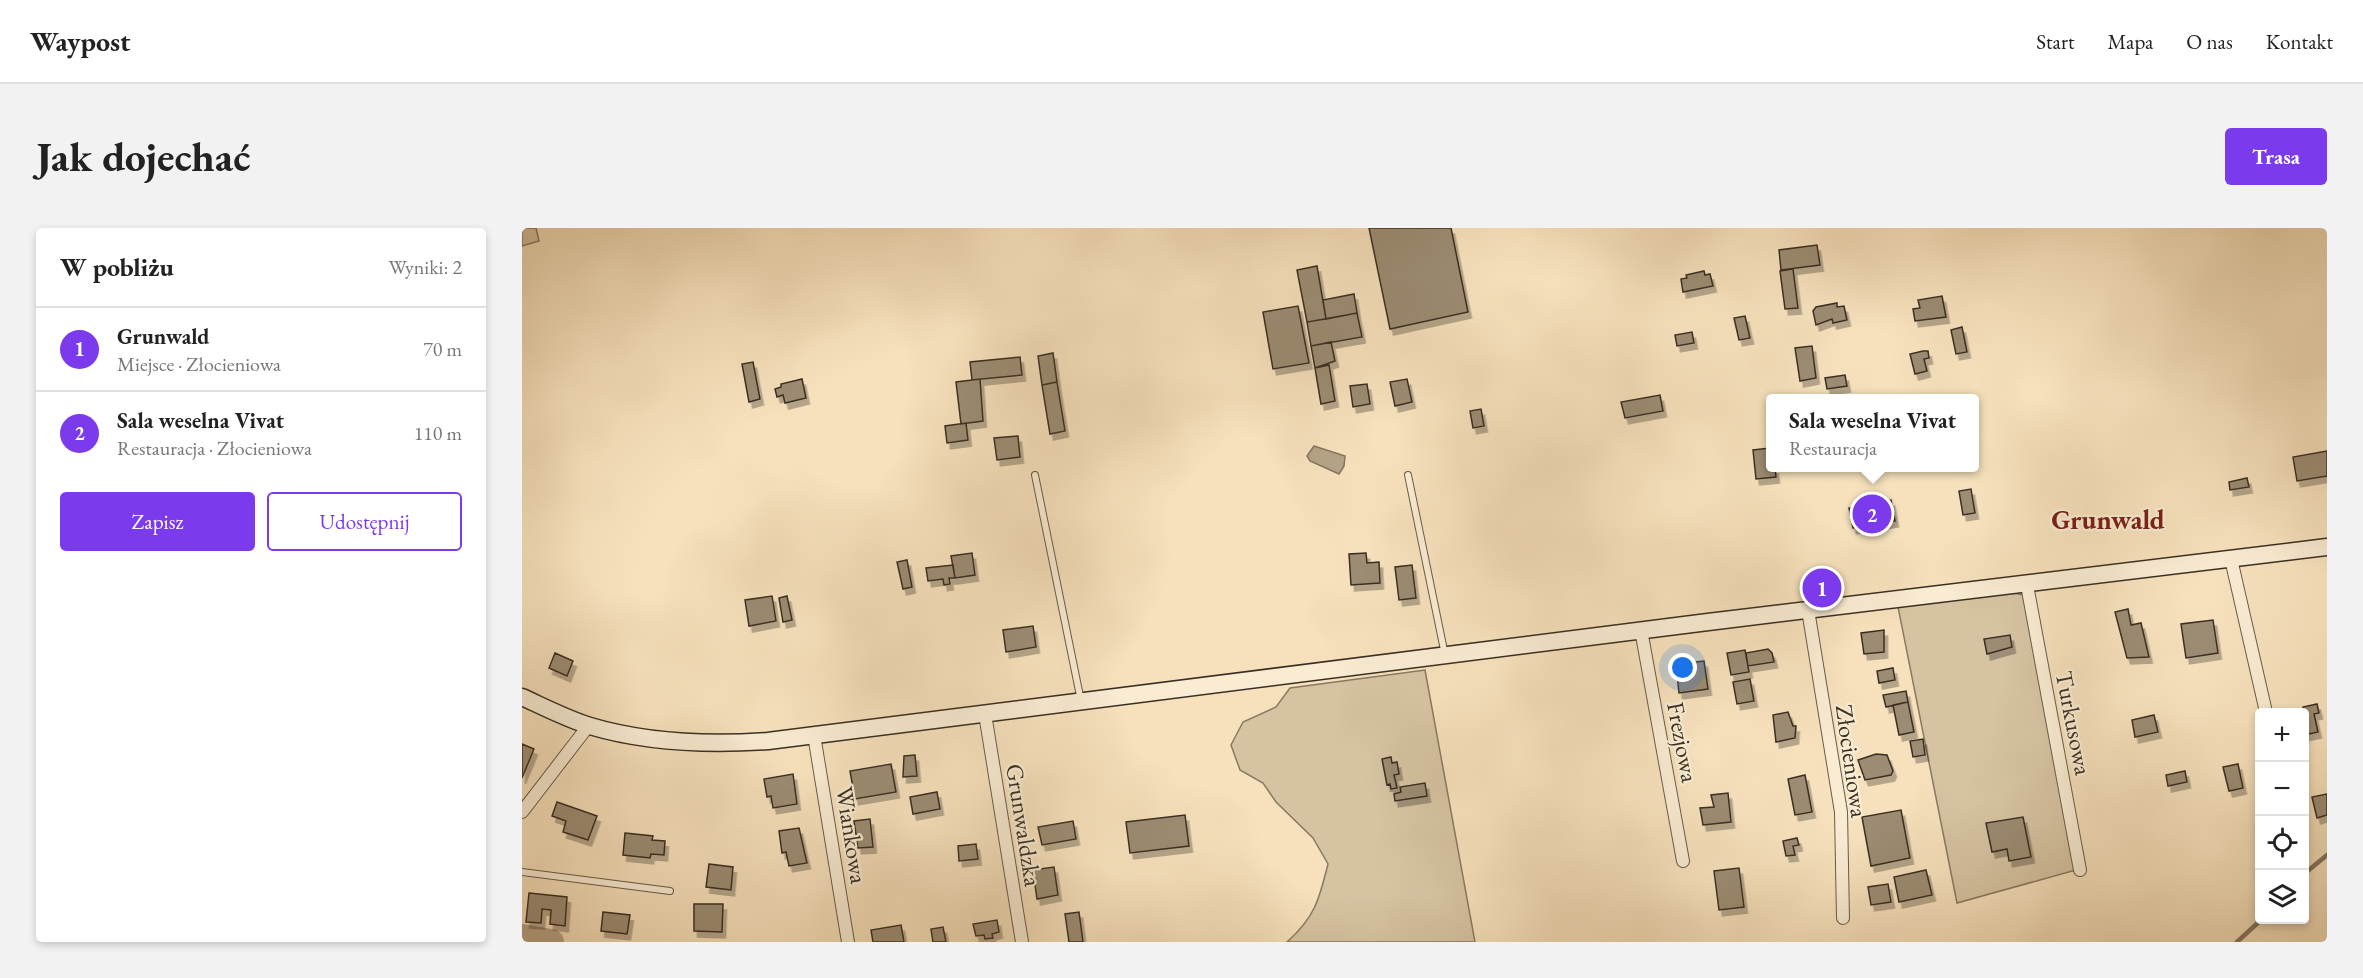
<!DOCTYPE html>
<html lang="pl">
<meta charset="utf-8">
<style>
body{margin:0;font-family:"EB Garamond",serif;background:#f2f2f2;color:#222}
.controls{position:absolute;right:18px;bottom:18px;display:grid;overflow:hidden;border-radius:6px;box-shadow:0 3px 9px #0003}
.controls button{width:54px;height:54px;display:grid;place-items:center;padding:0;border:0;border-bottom:2px solid #e0e0e0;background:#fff;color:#222;font:30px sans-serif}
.you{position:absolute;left:1161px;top:440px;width:21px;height:21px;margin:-15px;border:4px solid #fff;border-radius:50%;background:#1a73e8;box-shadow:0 0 0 9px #1a73e833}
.badge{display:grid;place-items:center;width:39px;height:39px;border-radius:50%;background:#7c3aed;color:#fff;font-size:20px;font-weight:700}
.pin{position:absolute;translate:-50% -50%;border:3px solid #fff;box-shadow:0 2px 6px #0006}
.popup{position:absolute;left:1244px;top:166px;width:213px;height:78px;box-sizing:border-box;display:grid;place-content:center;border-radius:6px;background:#fff;filter:drop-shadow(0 2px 4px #0005);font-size:20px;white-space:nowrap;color:#767676}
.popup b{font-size:22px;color:#222}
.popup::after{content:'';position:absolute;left:50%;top:100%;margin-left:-12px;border:12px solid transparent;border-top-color:#fff}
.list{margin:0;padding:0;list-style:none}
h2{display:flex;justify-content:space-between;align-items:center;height:78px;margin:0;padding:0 24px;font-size:26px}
h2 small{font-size:20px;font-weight:400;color:#767676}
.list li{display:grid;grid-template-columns:39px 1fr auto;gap:18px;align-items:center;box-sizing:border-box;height:84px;padding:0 24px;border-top:2px solid #e0e0e0}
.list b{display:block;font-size:22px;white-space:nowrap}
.list p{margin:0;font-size:20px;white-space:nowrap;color:#767676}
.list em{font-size:20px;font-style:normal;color:#767676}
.actions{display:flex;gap:12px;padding:18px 24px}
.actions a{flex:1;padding:14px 0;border:2px solid #7c3aed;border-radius:6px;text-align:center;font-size:21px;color:#7c3aed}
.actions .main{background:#7c3aed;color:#fff}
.icon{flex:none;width:33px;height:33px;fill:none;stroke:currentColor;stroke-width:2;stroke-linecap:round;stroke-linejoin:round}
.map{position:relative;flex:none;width:1805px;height:714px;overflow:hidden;border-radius:6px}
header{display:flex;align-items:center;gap:36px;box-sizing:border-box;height:84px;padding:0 30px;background:#fff;border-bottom:2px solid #e0e0e0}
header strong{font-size:28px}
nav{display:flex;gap:33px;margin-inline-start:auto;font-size:21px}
.intro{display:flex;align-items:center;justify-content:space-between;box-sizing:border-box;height:144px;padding:0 36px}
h1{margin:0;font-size:42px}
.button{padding:15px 27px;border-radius:6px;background:#7c3aed;color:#fff;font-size:21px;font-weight:700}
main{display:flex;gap:36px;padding:0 36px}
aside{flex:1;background:#fff;border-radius:6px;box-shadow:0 3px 9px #0003}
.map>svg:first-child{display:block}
.green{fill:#d6c3a2;stroke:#887962;stroke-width:1.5}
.water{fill:#b6a488;stroke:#847560;stroke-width:1.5}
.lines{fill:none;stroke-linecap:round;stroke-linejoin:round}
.stream{stroke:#847560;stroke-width:4.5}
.river{stroke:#b6a488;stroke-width:26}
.building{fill:#9c8c73;stroke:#3a2f23;stroke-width:1.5;filter:url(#shadow)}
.lane-casing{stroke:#695c49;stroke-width:8}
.street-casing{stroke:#695c49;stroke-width:14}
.secondary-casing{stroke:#3a2f23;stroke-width:19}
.lane{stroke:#f9ecd3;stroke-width:6}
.street{stroke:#f9ecd3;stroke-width:12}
.secondary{stroke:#f9ecd3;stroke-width:16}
.labels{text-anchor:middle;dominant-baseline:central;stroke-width:4.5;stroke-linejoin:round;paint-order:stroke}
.street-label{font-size:24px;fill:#3a2f23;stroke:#f9ecd3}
.quarter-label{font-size:27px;font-weight:bold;fill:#7a1f14;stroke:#f9ecd3}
</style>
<header>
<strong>Waypost</strong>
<nav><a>Start</a><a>Mapa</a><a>O nas</a><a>Kontakt</a></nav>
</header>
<div class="intro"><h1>Jak dojechać</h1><a class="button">Trasa</a></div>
<main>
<aside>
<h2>W pobliżu<small>Wyniki: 2</small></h2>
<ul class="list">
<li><span class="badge">1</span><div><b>Grunwald</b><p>Miejsce · Złocieniowa</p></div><em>70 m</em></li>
<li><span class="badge">2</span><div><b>Sala weselna Vivat</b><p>Restauracja · Złocieniowa</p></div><em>110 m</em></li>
</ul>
<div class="actions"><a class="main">Zapisz</a><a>Udostępnij</a></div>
</aside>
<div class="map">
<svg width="1805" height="714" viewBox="0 0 1805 714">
<defs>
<filter id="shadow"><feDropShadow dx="3.5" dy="6" stdDeviation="0" flood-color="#0004"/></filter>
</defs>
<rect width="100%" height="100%" fill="#f6e1bc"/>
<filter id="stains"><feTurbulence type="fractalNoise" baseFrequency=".00333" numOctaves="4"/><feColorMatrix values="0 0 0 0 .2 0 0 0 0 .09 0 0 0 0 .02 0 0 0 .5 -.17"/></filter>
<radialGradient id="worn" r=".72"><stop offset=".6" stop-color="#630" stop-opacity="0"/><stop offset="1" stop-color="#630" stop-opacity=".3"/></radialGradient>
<path class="green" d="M0 0H14L17 13 0 18Z
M1493 365 1504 368 1554 642 1435 675 1376 379Z
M903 442 953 714H765C793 689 797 672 806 636L791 610 754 574 741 555 718 542 709 517 721 494 754 479 768 460Z"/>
<path class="water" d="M792 218 823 228 822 238 817 246 788 233 785 228Z"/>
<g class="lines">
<path class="stream" d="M1782 646 1805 627
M1715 714 1739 692"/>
<path class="river" d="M0 709 29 714"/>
</g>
<path class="building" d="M847 0H929L946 84 868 101Z
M1295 17 1298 37 1259 42 1257 22Z
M795 38 804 91 785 94 775 42Z
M1271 41 1276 80 1263 81 1258 43Z
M1182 43 1183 47 1188 46 1191 58 1161 64 1159 51 1165 50 1164 47Z
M832 66 835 85 804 91 801 72Z
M1420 68 1424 89 1393 93 1391 81 1398 80 1396 72Z
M1315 75V79L1322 78 1325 92 1311 95 1310 91 1294 97 1291 83 1294 79Z
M776 78 787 135 751 141 741 84Z
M835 85 840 109 789 118 785 94Z
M1223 88 1228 110 1217 112 1212 90Z
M1440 99 1445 124 1434 126 1429 102Z
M1170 104 1172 115 1155 118 1153 107Z
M809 114 813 133 793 140 789 118Z
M1290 118 1294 150 1278 153 1273 120Z
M1401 123H1406L1407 130 1402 131 1405 143 1393 146 1388 126Z
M531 125 535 154 520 157 516 128Z
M498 129 500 147 450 152 448 134Z
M231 134 238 171 227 174 220 136Z
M807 137 813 173 799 176 793 140Z
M1323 147 1325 158 1305 161 1303 150Z
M280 151 284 170 263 175 261 167 255 169 253 161 259 159V156Z
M458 151 461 193 439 196 434 154Z
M885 151 890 174 873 178 868 154Z
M535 154 543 203 528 206 520 157Z
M845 156 848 176 831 179 828 158Z
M1138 167 1141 183 1103 190 1099 174Z
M959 181 962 198 951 200 948 183Z
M444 195 446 212 425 215 423 198Z
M496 208 498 229 475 232 472 210Z
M1248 220V240H1253L1254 249 1234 251 1231 222Z
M1805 223V248L1775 253 1771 229Z
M1725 250 1727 259 1708 262 1707 254Z
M1449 261 1453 285 1441 287 1437 263Z
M1358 269V274L1369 272 1373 293 1331 300 1327 280 1353 275 1352 270Z
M450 325 453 347 433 350 429 328Z
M844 325 845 335 857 334 858 355 829 357 827 326Z
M385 332 390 359 381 361 375 334Z
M431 337 433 350H427L428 356 422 357 421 351 406 353 404 340Z
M890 337 894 370 877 372 873 339Z
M250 368 254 393 227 398 223 372Z
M265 368 270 392 261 394 257 370Z
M1606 381 1609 397 1619 395 1627 429 1605 430 1593 384Z
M1691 392 1696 425 1664 430 1659 396Z
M511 398 514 419 484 424 481 402Z
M1362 402V424L1342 426 1339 405Z
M1488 407 1490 419 1465 426 1462 411Z
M1246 421 1250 425 1252 434 1226 438 1224 425Z
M1223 422 1227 444 1209 447 1205 425Z
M33 425 51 433 45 448 27 440Z
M1182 433 1186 461 1157 465 1155 447 1167 446 1165 435Z
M1371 440 1373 452 1357 455 1355 443Z
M1228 451 1232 473 1215 476 1211 454Z
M1384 463 1386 474 1364 479 1361 467Z
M1386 474 1392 504 1377 507 1371 477Z
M1795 476 1797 485 1792 486 1796 504 1782 507 1781 479Z
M1266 484 1271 498H1274L1273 510 1254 514 1251 487Z
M1632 487 1636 504 1613 509 1610 492Z
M1401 511 1403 527 1391 529 1388 513Z
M0 516 12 521 0 550Z
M1354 526 1365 527 1371 543 1369 547 1343 552 1336 532Z
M393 527 395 548 381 549 382 528Z
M869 529 870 535 875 534 877 546 872 547 875 560 869 561 868 556 865 557 860 531Z
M369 536 374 564 333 571 328 543Z
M1716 536 1721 560 1707 563 1701 539Z
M1663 543 1665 554 1646 558 1644 547Z
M271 546 275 576 251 580 249 568 245 569 242 551Z
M1283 547 1290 584 1273 587 1266 551Z
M903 555 905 568 873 573 872 566 879 564 878 559Z
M415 564 418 581 391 586 388 569Z
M1206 565 1209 594 1181 597 1178 580 1192 579 1189 567Z
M1805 566V587L1795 590 1790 569Z
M35 574 75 588 66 612 41 604 44 593 30 588Z
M1379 582 1388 630 1349 638 1340 589Z
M663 587 667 618 608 625 604 594Z
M1501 589 1509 629 1487 633 1485 621 1470 624 1464 595Z
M348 591 351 619 336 620 332 593Z
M551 593 554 611 520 617 516 599Z
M277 600 285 635 267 638 264 624 260 625 257 603Z
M103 605 131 608 130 612 143 613 142 627 129 626 128 630 101 627Z
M1275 610 1277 617 1271 618 1273 627 1264 628 1261 613Z
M454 616 456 631 437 633 436 618Z
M187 636 211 639 209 662 184 659Z
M532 639 536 667 515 671 511 642Z
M1217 640 1222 679 1197 682 1192 643Z
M1404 642 1410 667 1377 674 1372 649Z
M1366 656 1369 674 1349 677 1346 659Z
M7 665 45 669 43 698 28 696 29 682 20 681 19 695 4 694Z
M172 676H201L200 704 172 703Z
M81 684 108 687 105 706 79 703Z
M557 684 561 714H547L543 686Z
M475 692 477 704 470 706 471 710 463 711 462 707 454 708 451 696Z
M379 697 382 714H351L349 702Z
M421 699 424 714H411L409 701Z"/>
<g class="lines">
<g class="lane-casing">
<path id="lane" d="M513 247 559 473
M886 247 923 427
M0 644 148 663"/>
</g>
<g class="street-casing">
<path id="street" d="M1709 331 1744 484
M1505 357 1558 642
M1286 382 1319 584 1321 690
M1119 402 1161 633
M463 486 500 714
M292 507 326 714
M0 584 67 497"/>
</g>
<g class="secondary-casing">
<path id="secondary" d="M0 469C22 479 45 491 68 498 125 515 188 517 246 513L1186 394 1805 319"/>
</g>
<use href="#lane" class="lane"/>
<use href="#street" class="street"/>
<use href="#secondary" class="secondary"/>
</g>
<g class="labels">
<g class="street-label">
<text transform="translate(1552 495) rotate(79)">Turkusowa</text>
<text transform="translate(1161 514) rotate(79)">Frezjowa</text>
<text transform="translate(1330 533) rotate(82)">Złocieniowa</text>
<text transform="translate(502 597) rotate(81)">Grunwaldzka</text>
<text transform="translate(330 607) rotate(81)">Wiankowa</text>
</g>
<g class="quarter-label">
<text x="1586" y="291">Grunwald</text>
</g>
</g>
<rect width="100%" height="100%" filter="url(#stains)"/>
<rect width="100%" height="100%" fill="url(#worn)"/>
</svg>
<div class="controls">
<button>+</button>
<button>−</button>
<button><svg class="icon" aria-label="locate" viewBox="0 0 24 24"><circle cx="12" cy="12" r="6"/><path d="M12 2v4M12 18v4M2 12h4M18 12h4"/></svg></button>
<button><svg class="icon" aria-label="layers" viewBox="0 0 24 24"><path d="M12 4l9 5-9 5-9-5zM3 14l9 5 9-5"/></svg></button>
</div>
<div class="you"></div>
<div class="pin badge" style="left:1300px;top:360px">1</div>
<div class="pin badge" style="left:1350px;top:286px">2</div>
<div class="popup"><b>Sala weselna Vivat</b>Restauracja</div>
</div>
</main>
